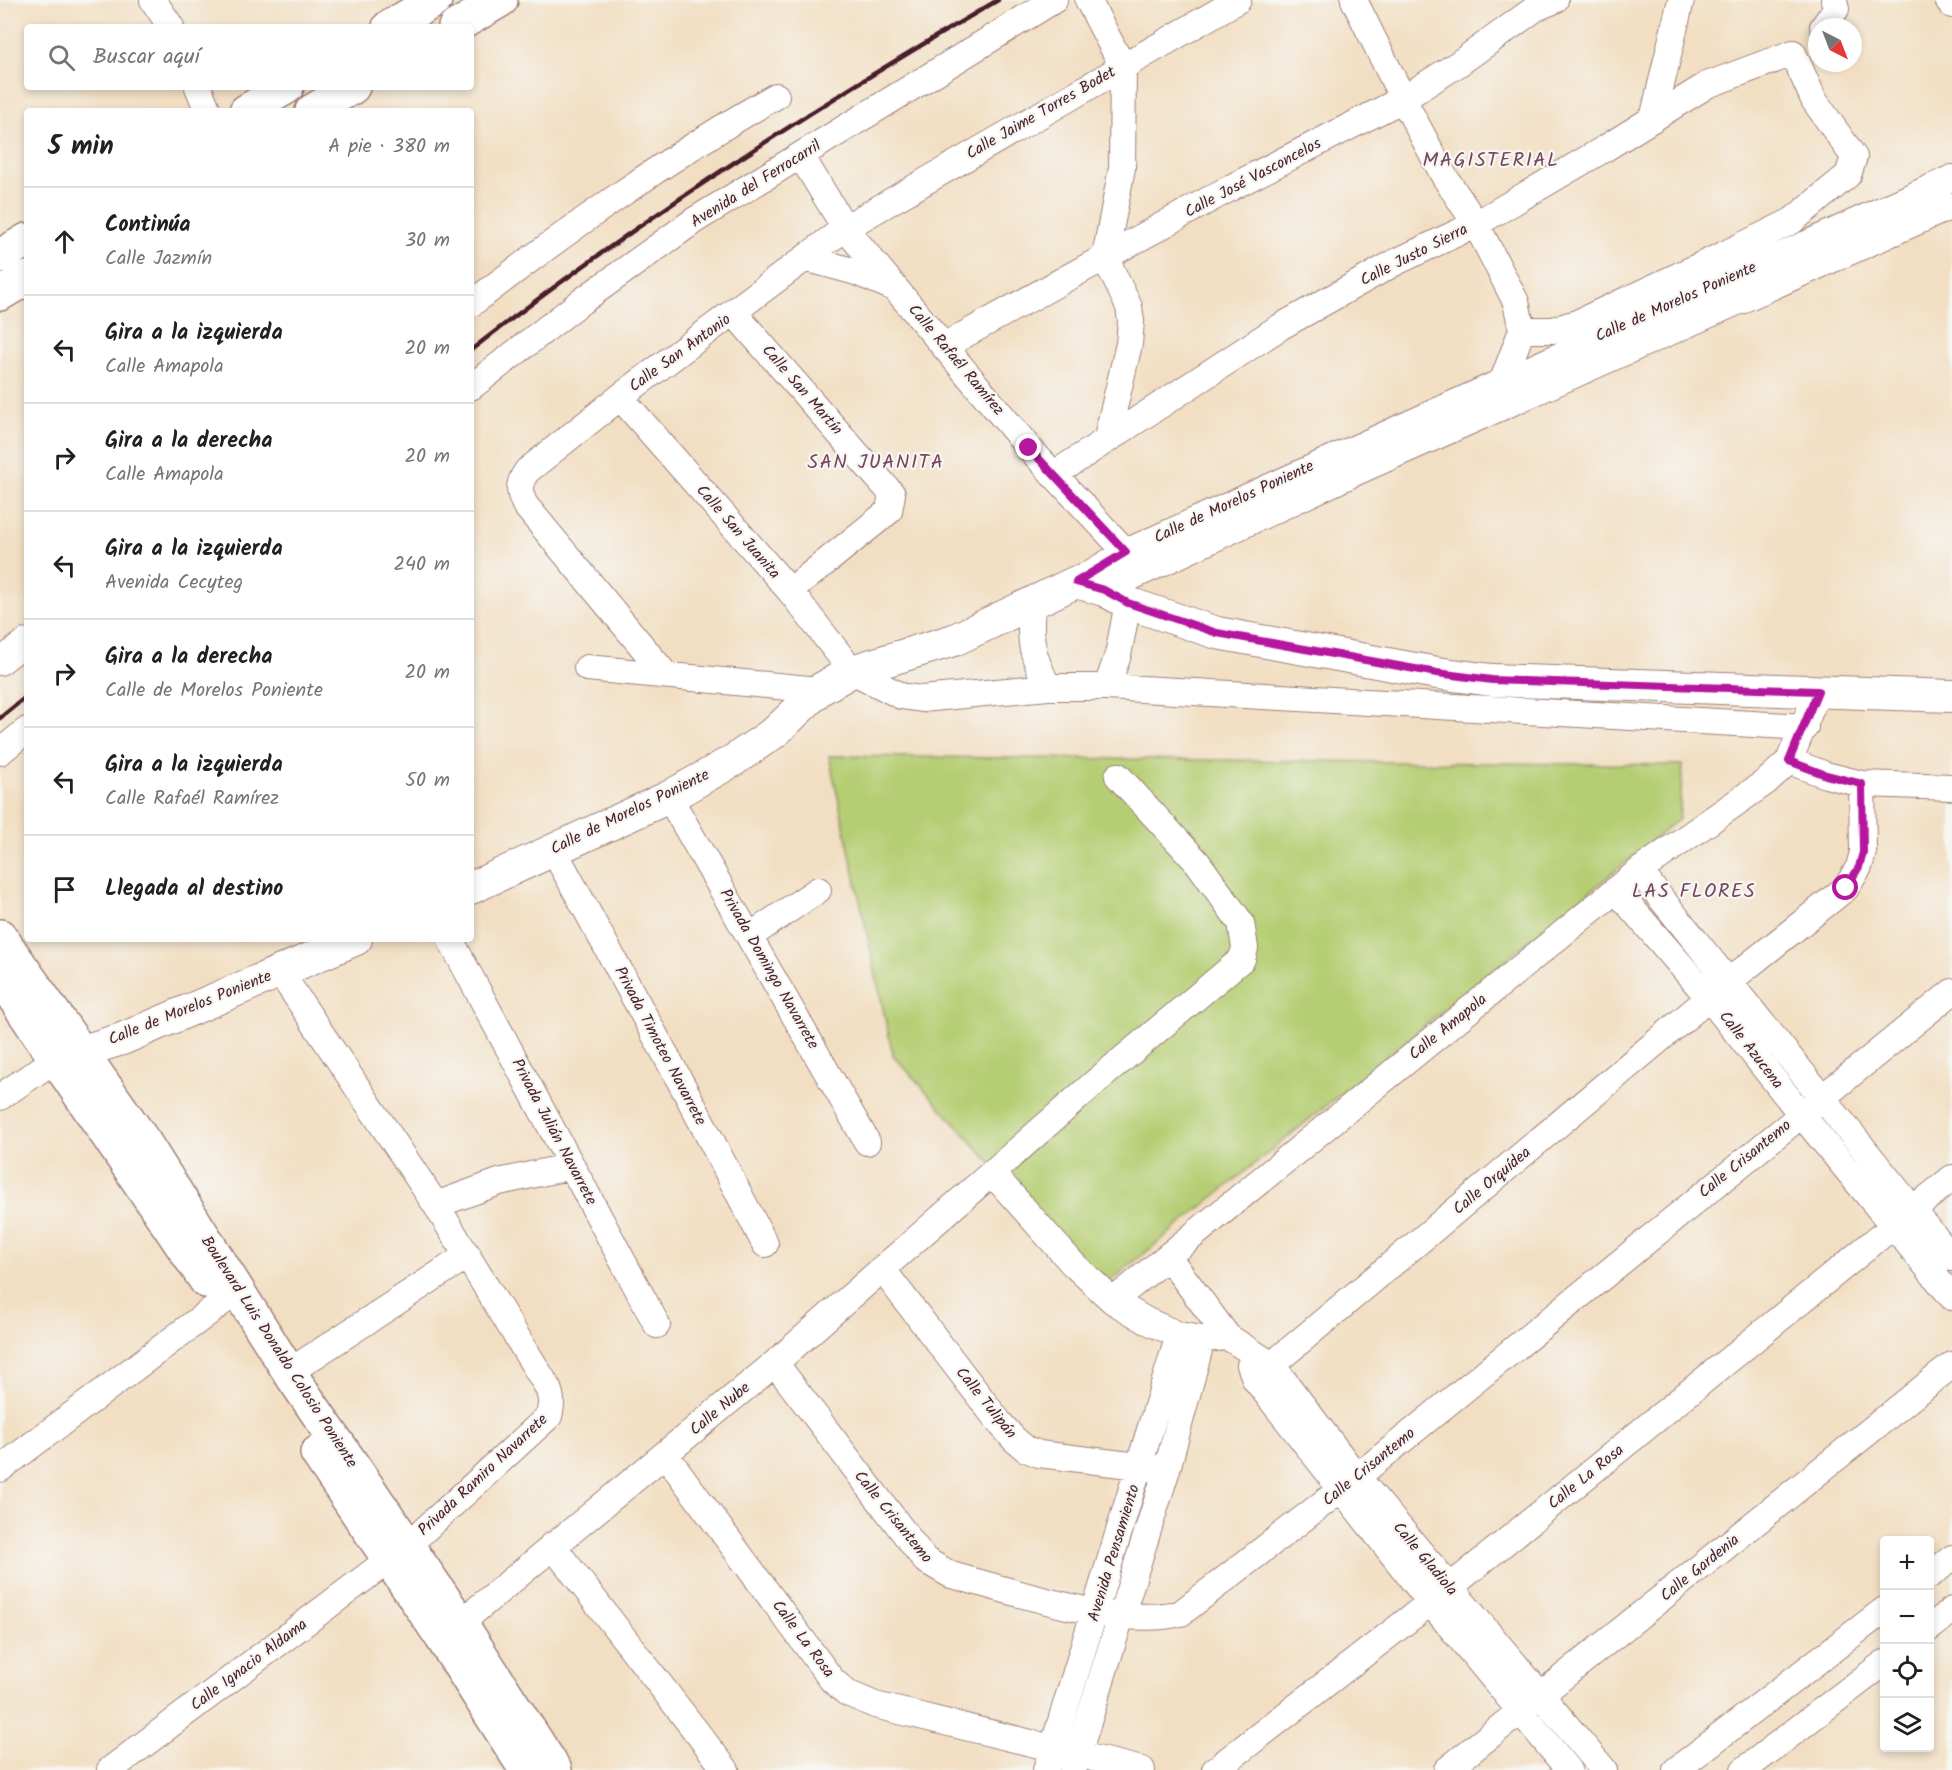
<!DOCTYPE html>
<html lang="es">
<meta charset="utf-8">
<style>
body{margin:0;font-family:Kalam,sans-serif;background:#f6f6f6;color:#202124}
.controls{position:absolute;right:18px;bottom:18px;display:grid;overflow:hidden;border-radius:6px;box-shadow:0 3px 9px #0003}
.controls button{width:54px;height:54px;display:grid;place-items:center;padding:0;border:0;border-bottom:2px solid #e0e0e0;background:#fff;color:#202124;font:30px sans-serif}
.compass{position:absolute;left:1808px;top:18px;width:54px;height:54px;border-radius:50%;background:#fff;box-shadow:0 3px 9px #0003;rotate:138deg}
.stop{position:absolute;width:18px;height:18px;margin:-14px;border:4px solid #b5179e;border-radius:50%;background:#fff}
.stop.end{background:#b5179e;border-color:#fff;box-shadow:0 2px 6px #0008}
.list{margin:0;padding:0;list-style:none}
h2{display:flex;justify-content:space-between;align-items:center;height:78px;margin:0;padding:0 24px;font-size:26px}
h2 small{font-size:20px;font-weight:400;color:#757577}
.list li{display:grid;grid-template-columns:39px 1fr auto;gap:18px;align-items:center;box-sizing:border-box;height:108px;padding:0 24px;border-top:2px solid #e0e0e0}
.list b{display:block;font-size:22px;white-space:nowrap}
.list p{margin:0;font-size:20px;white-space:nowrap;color:#757577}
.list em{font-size:20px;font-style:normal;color:#757577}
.icon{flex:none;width:33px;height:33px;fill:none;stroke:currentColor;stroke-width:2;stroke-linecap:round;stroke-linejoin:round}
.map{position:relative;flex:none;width:1952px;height:1770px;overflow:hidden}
.search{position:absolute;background:#fff;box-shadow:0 3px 9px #0003;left:24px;top:24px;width:450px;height:66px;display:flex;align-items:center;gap:15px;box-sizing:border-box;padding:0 21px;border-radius:6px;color:#757577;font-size:22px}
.panel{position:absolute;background:#fff;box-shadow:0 3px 9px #0003;left:24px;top:108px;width:450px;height:834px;border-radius:6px}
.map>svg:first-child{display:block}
.green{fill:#b6ce73;stroke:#80764f;stroke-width:1.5}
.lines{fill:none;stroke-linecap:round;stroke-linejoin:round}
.minor-casing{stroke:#9e7f77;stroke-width:28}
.tertiary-casing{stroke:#9e7f77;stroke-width:34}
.secondary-casing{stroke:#9e7f77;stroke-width:36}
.trunk-casing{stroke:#9e7f77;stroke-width:36}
.minor{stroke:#fff;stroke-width:26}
.tertiary{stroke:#fff;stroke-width:32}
.secondary{stroke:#fff;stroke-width:33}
.trunk{stroke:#fff;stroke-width:33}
.rail{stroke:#4a1f2b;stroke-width:4.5}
.route{stroke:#b5179e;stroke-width:8}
.labels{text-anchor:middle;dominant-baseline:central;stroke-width:4.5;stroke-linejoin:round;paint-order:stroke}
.street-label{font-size:16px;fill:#4a1f2b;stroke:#f6f6f2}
.quarter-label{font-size:20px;letter-spacing:1.5px;fill:#77475d;stroke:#f6f6f2}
</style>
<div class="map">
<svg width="1952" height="1770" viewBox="0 0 1952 1770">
<rect width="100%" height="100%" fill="#f6f6f2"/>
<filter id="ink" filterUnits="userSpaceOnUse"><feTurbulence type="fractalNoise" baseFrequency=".0167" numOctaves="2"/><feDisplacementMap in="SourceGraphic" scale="12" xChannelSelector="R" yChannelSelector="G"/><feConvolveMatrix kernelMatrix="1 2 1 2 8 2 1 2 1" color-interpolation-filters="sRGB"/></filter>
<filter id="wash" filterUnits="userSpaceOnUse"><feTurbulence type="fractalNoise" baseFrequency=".008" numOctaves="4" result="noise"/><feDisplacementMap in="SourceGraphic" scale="24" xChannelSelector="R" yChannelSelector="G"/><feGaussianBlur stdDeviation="1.35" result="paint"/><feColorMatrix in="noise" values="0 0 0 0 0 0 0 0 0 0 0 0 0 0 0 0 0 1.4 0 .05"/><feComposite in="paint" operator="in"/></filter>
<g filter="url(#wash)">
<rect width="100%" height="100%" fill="#f2dfc3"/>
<path class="green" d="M829 756 1683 765 1679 819 1103 1287 893 1055Z"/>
</g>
<g filter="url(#ink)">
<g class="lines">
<g class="minor-casing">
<path id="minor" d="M153 0 171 27
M1088 0 1123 67 1122 168 1105 257 1129 307 1131 321 1129 344 1107 438
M1354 0 1403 99 1444 176 1476 224 1516 302 1522 330 1503 380
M1948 0 1952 5
M1823 27 1836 9 1834 0
M198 87 208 111
M1653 119 1681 0
M801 156 845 228 1029 448 1126 552
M805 258 856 272 892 287
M471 304C569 229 669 157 776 96
M734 313 892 494 889 511 790 591
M1522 330H1553L1577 323 1723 255
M944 346 1232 187 1403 99 1458 64 1536 8 1555 0
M471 387 582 301 695 220 1054 0
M620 397 790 591 852 671 901 696 922 699 1048 687H1107L1805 727
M1053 475 1280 327 1394 263 1476 224 1604 149 1707 85 1793 53 1814 100 1854 157 1848 175 1792 221 1723 255 1741 301
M1076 582 1126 552 1952 178
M1104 590 1354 473 1952 206
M1032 603C1029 641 1031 653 1048 687
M0 662 27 641
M587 668 819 690
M665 674 525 505C518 490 518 484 527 471L620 397 845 228 1238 0
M1107 687 1118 655 1128 603
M0 752 27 730
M1789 761 1826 775 1862 784 1952 787
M669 797 867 1142
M553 849 687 1094 765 1244
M1639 871 1952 1258
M1616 890 1710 999 1801 1114 1952 1297
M750 936 818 890
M450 939 657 1325
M0 1097 56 1059
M993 1174 1073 1264 1113 1301 1147 1321 1179 1335 1202 1339 1228 1337 1272 1365 1357 1477 1604 1770
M436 1205 499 1182 572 1166
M1168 1257 1228 1337
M883 1270 999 1422 1014 1439 1026 1449 1039 1454 1155 1468
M1113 1301 1639 871 1767 781 1789 761 1818 691
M775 1363 925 1560 951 1575C1014 1591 1119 1629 1181 1613L1357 1477 1952 992
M1250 1365 1255 1379 1430 1602 1569 1770
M289 1372 468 1255
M1255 1379 1728 982 1846 888 1859 867 1863 852 1862 784
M665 1454 832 1680 847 1693 875 1705 1142 1770
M0 1469 237 1291
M552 1545 726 1770
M1930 1575 1952 1558
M1930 1628 1952 1610
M447 1634 775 1363 1092 1085 1242 959 1245 948 1241 923 1198 863 1118 776
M110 1770 407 1546 549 1416C552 1404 552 1398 547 1386L436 1205 280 972
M1046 1770 1179 1335
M1073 1770 1167 1469 1202 1339
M1215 1770 1449 1588 1952 1178
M1447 1770 1952 1365
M1676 1770 1884 1610
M1744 1770 1884 1663"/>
</g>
<g class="tertiary-casing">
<path id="tertiary" d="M471 888 669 797 734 760 775 732 819 690 852 671 954 640 1076 582 1104 590 1128 603 1217 633 1437 673 1492 680 1952 696
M57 1059 122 1039 356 939"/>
</g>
<g class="secondary-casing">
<path id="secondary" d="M0 936 145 1143 289 1372 460 1622 555 1770
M0 977 206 1281
M317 1453 442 1638 526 1770"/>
</g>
<g class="trunk-casing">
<path id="trunk" d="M389 27 435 0
M455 27 501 0
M246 111 287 87
M312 111 353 87
M0 256 27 240
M0 294 27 278"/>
</g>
<use href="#minor" class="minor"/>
<use href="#tertiary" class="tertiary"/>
<use href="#secondary" class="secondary"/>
<use href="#trunk" class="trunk"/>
<path class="rail" d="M471 350C638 220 815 106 998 0
M0 718 27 696"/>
</g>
</g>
<g class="lines" filter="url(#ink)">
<path class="route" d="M1029 448 1126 552 1076 582 1104 590 1128 603 1217 633 1437 673 1492 680 1818 691 1789 761 1826 775 1862 784 1863 852 1859 867 1846 888"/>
</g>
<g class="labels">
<g class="street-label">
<text transform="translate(1041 113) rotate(-30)">Calle Jaime Torres Bodet</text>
<text transform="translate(1253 178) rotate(-28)">Calle José Vasconcelos</text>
<text transform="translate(756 184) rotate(-32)">Avenida del Ferrocarril</text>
<text transform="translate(1414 255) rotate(-27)">Calle Justo Sierra</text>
<text transform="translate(1676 302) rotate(-24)">Calle de Morelos Poniente</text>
<text transform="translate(680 353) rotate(-36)">Calle San Antonio</text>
<text transform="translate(956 360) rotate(50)">Calle Rafaél Ramírez</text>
<text transform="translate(802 390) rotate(49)">Calle San Martín</text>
<text transform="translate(1234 502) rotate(-25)">Calle de Morelos Poniente</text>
<text transform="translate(738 532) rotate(49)">Calle San Juanita</text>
<text transform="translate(630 812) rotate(-26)">Calle de Morelos Poniente</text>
<text transform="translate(769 969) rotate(60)">Privada Domingo Navarrete</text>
<text transform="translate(190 1008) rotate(-22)">Calle de Morelos Poniente</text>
<text transform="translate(1448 1027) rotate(-39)">Calle Amapola</text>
<text transform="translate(660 1046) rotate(62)">Privada Timoteo Navarrete</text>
<text transform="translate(1751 1050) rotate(52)">Calle Azucena</text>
<text transform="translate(554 1132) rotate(62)">Privada Julián Navarrete</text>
<text transform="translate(1745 1159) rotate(-39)">Calle Crisantemo</text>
<text transform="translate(1492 1181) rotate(-40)">Calle Orquídea</text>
<text transform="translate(279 1352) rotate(57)">Boulevard Luis Donaldo Colosio Poniente</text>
<text transform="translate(986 1403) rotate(51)">Calle Tulipán</text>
<text transform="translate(720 1409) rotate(-40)">Calle Nube</text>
<text transform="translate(1369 1467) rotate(-39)">Calle Crisantemo</text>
<text transform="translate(483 1475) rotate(-43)">Privada Ramiro Navarrete</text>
<text transform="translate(1586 1477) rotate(-39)">Calle La Rosa</text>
<text transform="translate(893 1517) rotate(51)">Calle Crisantemo</text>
<text transform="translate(1114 1553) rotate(-73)">Avenida Pensamiento</text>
<text transform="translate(1425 1559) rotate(50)">Calle Gladiola</text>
<text transform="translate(1700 1568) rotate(-39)">Calle Gardenia</text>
<text transform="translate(803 1639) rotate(53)">Calle La Rosa</text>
<text transform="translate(249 1665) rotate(-37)">Calle Ignacio Aldama</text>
</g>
<g class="quarter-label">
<text x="1491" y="161">MAGISTERIAL</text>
<text x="876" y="463">SAN JUANITA</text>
<text x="1694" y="892">LAS FLORES</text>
</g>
</g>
</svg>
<div class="controls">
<button>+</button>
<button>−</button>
<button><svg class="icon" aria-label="locate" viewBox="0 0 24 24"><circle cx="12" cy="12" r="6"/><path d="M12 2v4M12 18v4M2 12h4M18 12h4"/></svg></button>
<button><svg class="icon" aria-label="layers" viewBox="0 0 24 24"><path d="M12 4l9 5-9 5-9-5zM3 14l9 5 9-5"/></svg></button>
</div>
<svg class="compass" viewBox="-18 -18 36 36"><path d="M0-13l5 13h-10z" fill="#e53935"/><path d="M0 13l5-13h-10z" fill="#757577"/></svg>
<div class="stop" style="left:1846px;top:888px"></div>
<div class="stop end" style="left:1029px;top:448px"></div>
<div class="search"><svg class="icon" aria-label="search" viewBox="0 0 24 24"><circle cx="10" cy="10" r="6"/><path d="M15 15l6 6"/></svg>Buscar aquí</div>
<section class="panel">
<h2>5 min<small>A pie · 380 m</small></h2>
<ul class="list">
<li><svg class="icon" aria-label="ahead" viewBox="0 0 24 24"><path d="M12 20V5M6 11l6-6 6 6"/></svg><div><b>Continúa</b><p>Calle Jazmín</p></div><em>30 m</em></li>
<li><svg class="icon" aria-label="left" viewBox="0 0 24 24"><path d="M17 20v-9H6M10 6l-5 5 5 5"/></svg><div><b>Gira a la izquierda</b><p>Calle Amapola</p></div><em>20 m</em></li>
<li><svg class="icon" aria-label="right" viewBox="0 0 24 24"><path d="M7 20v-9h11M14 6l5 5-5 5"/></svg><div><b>Gira a la derecha</b><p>Calle Amapola</p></div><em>20 m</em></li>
<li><svg class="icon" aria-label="left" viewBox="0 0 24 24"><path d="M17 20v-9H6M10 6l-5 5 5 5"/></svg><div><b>Gira a la izquierda</b><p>Avenida Cecyteg</p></div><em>240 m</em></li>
<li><svg class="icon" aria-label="right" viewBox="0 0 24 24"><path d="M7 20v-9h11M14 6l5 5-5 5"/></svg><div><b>Gira a la derecha</b><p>Calle de Morelos Poniente</p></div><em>20 m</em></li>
<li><svg class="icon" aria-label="left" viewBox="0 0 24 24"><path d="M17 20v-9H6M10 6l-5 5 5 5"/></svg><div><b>Gira a la izquierda</b><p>Calle Rafaél Ramírez</p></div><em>50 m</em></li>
<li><svg class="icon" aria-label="arrive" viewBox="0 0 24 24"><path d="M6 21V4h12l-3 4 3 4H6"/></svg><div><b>Llegada al destino</b></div></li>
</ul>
</section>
</div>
